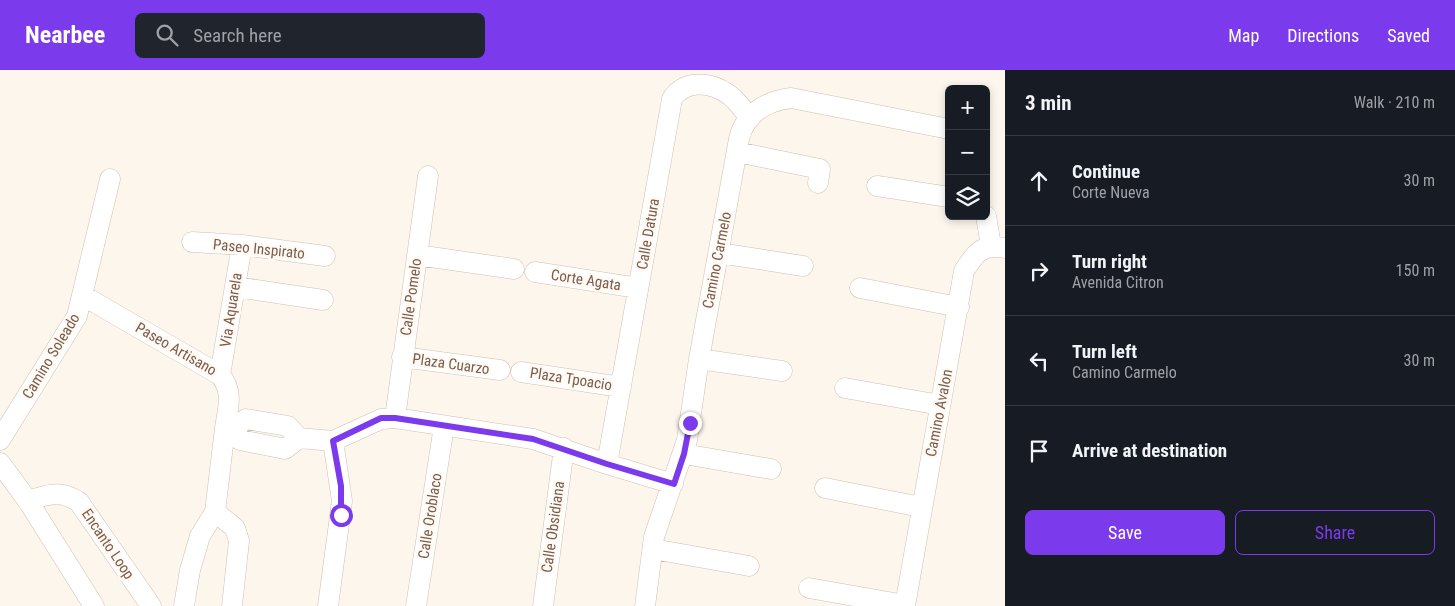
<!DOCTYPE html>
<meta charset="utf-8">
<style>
body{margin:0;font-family:"Roboto Condensed",sans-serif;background:#20242c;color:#f1f3f6}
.controls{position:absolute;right:15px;top:15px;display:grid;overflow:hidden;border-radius:8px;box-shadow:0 2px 8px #0003}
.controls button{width:45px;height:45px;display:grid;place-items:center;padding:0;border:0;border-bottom:1px solid #363941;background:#171b24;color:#f1f3f6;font:25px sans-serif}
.stop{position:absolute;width:15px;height:15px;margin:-11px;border:4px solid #7c3aed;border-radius:50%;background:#fff}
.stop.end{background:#7c3aed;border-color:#fff;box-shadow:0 1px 5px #0008}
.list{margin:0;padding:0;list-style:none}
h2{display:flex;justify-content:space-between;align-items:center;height:65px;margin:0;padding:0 20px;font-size:21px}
h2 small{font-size:16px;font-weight:400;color:#9ea1a6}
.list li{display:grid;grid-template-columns:32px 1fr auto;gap:15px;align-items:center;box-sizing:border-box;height:90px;padding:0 20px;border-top:1px solid #363941}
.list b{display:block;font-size:19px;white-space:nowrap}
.list p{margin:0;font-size:16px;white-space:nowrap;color:#9ea1a6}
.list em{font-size:16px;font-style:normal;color:#9ea1a6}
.actions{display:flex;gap:10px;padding:15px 20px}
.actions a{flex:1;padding:11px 0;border:1px solid #7c3aed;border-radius:8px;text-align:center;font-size:18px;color:#7c3aed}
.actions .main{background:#7c3aed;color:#fff}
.icon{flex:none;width:28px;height:28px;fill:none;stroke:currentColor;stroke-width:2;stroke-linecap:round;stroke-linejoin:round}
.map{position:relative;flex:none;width:1005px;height:536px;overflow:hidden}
header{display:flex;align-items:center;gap:30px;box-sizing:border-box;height:70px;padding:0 25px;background:#7c3aed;color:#fff}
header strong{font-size:24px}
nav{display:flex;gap:28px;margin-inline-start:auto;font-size:18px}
.search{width:350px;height:45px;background:#20242c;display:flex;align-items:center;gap:12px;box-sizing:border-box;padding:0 18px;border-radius:8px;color:#9ea1a6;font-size:19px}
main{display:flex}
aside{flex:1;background:#171b24}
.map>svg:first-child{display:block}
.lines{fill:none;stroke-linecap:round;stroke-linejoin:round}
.minor-casing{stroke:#d1beb0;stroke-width:21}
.minor{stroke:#fff;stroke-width:20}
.route{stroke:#7c3aed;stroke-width:6}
.labels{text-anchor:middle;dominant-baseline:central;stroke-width:5;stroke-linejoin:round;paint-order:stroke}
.street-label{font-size:15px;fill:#7a5c4d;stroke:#fffaf3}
</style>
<header>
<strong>Nearbee</strong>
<div class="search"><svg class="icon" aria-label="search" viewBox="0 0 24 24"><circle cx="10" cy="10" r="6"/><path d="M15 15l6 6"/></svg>Search here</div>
<nav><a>Map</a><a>Directions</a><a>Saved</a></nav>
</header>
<main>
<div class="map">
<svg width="1005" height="536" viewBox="0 0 1005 536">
<rect width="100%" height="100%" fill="#fdf6ec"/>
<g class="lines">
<g class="minor-casing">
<path id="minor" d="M737 82 820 99 818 113
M877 116 949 127
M986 146 991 176
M192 172 242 175 325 186
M719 183 803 196
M417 185 514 199
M535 202 638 218
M236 217 323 230
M860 218 959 237
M82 225 220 305C234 321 228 338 225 358
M402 287 500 300
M699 289 782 301
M521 302 621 317
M220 305 242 175
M845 318 940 335
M395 348 428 106
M299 368 285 379 240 370 234 358 246 349 288 356 299 368 333 371
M0 370 77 246 110 109
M333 371 381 349 395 348 533 369 607 394 673 414
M684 384 771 399
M0 393 28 431 94 536
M607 394 672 29C684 10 710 11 728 24 737 30 743 40 750 48
M825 418 921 437
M28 431C48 424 61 420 79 432L151 536
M215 442 235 458 239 471 232 536
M653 479 749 496
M809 518 905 535
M184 536 190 500 200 466 215 442 225 358H234
M328 536 342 431 333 371
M416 536 444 356
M543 536 564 378
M645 536 654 467 687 370 699 289 739 69C745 43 767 31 791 28L949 59
M905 536 964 201C976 182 982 174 1005 178"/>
</g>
<use href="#minor" class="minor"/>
</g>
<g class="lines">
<path class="route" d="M341 445V416L333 371 381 348H395L533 369 607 394 674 414 684 384 690 353"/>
</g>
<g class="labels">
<g class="street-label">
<text transform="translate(648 164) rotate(-80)">Calle Datura</text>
<text transform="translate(259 179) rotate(6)">Paseo Inspirato</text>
<text transform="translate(717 190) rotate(-79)">Camino Carmelo</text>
<text transform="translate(586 210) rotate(9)">Corte Agata</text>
<text transform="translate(411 227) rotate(-82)">Calle Pomelo</text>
<text transform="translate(231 240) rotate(-81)">Via Aquarela</text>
<text transform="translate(176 279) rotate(30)">Paseo Artisano</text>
<text transform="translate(51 286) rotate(-59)">Camino Soleado</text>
<text transform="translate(451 294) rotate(8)">Plaza Cuarzo</text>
<text transform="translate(571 309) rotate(9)">Plaza Tpoacio</text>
<text transform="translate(939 343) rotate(-79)">Camino Avalon</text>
<text transform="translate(430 446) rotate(-81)">Calle Oroblaco</text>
<text transform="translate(553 457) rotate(-82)">Calle Obsidiana</text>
<text transform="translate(108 474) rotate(56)">Encanto Loop</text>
</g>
</g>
</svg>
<div class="controls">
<button>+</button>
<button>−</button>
<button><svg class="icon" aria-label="layers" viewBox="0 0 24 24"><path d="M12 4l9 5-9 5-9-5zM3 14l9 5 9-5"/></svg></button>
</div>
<div class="stop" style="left:341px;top:445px"></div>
<div class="stop end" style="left:690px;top:353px"></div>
</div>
<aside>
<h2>3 min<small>Walk · 210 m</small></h2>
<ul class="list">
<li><svg class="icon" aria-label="ahead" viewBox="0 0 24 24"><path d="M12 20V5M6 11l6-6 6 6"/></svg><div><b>Continue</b><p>Corte Nueva</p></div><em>30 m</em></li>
<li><svg class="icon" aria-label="right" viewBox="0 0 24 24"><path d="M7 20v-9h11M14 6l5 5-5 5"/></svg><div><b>Turn right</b><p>Avenida Citron</p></div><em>150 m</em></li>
<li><svg class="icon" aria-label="left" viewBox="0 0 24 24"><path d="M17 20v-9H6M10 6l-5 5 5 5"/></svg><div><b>Turn left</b><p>Camino Carmelo</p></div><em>30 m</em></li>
<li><svg class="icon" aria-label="arrive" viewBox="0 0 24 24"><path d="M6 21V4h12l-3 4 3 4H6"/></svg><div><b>Arrive at destination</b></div></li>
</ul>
<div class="actions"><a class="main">Save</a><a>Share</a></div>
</aside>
</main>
